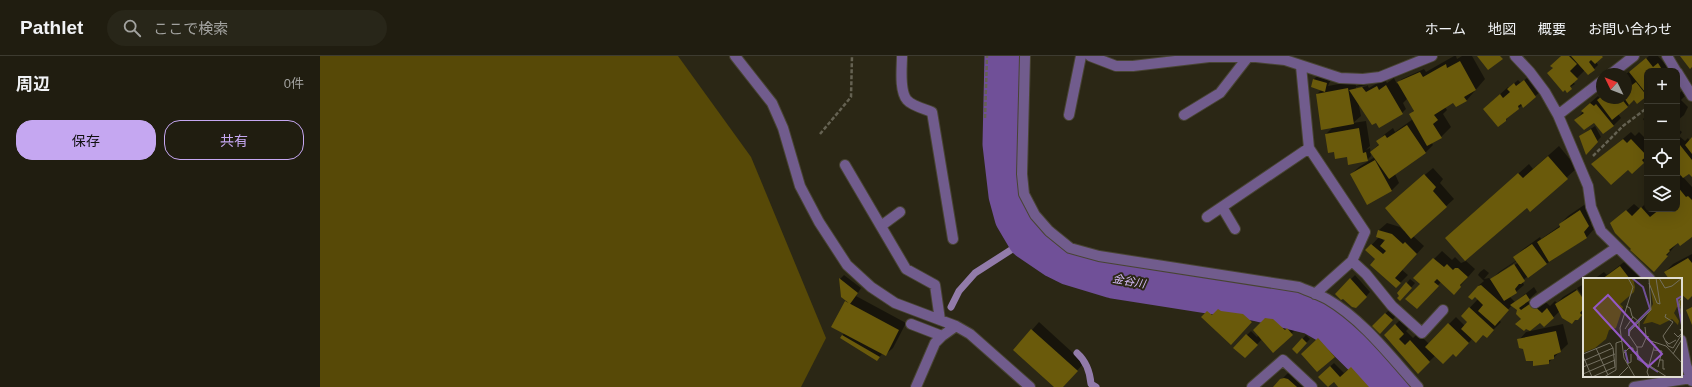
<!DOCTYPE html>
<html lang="ja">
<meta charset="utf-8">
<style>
body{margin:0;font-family:Arial,"Noto Sans JP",sans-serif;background:#282619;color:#f1f3f6}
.controls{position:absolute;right:12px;top:12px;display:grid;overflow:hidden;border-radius:8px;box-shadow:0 4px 16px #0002}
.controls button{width:36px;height:36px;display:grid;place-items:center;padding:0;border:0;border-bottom:1px solid #3d3b30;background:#201d10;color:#f1f3f6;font:20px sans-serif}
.compass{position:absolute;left:1276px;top:12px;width:36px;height:36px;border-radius:50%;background:#201d10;box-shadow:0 4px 16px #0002;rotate:313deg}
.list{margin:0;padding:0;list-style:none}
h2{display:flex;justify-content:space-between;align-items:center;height:52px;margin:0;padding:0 16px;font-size:17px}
h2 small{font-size:13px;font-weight:400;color:#a2a29f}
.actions{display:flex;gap:8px;padding:12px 16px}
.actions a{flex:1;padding:9px 0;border:1px solid #c5a7f1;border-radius:16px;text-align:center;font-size:14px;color:#c5a7f1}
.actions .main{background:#c5a7f1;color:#111}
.icon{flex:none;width:22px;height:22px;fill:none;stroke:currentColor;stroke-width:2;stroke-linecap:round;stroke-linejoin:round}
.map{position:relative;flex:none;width:1372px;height:331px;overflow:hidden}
header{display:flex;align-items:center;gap:24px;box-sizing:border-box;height:56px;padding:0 20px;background:#201d10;border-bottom:1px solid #3d3b30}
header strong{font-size:19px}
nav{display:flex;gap:22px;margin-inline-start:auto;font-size:14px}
.search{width:280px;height:36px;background:#282619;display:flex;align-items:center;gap:10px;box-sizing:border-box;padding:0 14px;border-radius:22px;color:#a2a29f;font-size:15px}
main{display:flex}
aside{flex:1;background:#201d10}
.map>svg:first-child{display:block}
.green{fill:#574907}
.shadow{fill:#0007;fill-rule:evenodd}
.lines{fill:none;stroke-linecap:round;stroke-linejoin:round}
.stream{stroke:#927baa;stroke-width:7}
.river{stroke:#705098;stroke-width:41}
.building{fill:#6a5a0b}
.street-casing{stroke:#484433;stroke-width:12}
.path{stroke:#656252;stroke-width:2.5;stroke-dasharray:4 2;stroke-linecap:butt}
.street{stroke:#715c8d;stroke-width:10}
.labels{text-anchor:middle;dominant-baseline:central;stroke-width:4;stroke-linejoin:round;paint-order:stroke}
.water-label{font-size:11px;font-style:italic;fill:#d7befb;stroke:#2b2715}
.inset-river{fill:none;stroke:#705098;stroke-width:2}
.inset-road{fill:none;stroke:#747061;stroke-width:1}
.view{fill:#9458c4;fill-opacity:0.15;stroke:#9458c4;stroke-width:2}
.inset-edge{fill:none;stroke:#e1ded3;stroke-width:2}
</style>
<header>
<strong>Pathlet</strong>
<div class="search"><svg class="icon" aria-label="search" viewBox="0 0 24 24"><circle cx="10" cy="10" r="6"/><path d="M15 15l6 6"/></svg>ここで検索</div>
<nav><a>ホーム</a><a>地図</a><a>概要</a><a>お問い合わせ</a></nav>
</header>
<main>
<aside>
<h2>周辺<small>0件</small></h2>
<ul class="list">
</ul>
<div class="actions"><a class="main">保存</a><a>共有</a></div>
</aside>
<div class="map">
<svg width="1372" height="331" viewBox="0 0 1372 331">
<rect width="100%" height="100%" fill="#2b2715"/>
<path class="green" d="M0 0H358L431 101 506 282 481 331H0Z"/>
<path class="shadow" d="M1134 0H1136L1137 3 1142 0H1152L1165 23 1147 44 1136 50 1133 45 1125 51 1127 54 1123 58 1131 71 1121 81 1111 86 1113 89 1106 96 1075 118 1079 127 1072 134 1047 148 1031 118 1039 111 1055 101 1051 96 1059 88 1058 85 1065 78 1073 72 1075 76 1093 63 1090 59 1094 54 1087 43 1083 47 1086 53 1082 57 1038 45 1041 60 1033 67 1046 65 1050 90 1046 94 1050 92 1051 100 1047 104 1030 99 1015 94 1006 78 1013 71 997 38 1001 34 992 30 994 23 998 19 1011 23 1008 30 1035 25 1036 30 1046 27 1049 32 1064 23 1067 27 1074 22 1077 28 1082 23 1104 13 1106 16ZM1047 29V30L1036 33V31Z
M1241 0H1283L1276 6 1278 9 1274 13 1268 18 1265 14 1253 26 1255 28 1246 34 1250 30 1234 12Z
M1329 0H1338L1350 14 1327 15V39L1317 47 1315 43 1298 58 1301 62 1294 69 1283 77 1274 66 1256 64 1270 47 1278 40 1280 42 1282 40V42H1306V18L1310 15 1311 16Z
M1208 21 1219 37 1189 59 1186 64 1164 53 1188 31 1189 32 1198 24 1201 27Z
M1362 35 1365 40 1361 44 1368 51 1364 59 1357 65V39Z
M1327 59V69L1323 63Z
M1275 70 1281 81 1266 97 1260 80Z
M1358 73 1362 76 1359 80 1365 85 1368 82 1370 85 1372 83V120L1369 116 1363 121 1372 131V180L1358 186 1341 207 1312 193 1291 168 1314 148 1320 153 1327 146V153H1357V122L1362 119 1357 113V74Z
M1311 76 1315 80 1319 76 1327 84V102L1312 116 1308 113 1273 108Z
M1239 90 1257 112 1210 155 1207 150 1126 182 1209 108 1213 113Z
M1113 112 1123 123 1120 127 1134 143 1093 180 1104 190 1082 214 1088 219 1076 231 1057 203 1047 194 1059 181V174L1067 167 1080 171 1084 175 1085 174 1074 145ZM1060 181 1067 184 1065 186Z
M1267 147 1276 161 1271 168 1274 173 1267 181 1208 220 1202 225 1204 229 1190 241 1195 246 1214 231 1217 236 1207 245 1209 247 1219 240 1230 250 1235 245 1237 247 1243 241 1256 233 1264 246V257L1258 263 1240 255 1224 270 1220 266 1202 262 1198 254 1192 249 1179 264 1181 266 1167 280 1164 278 1152 283 1144 292 1133 296 1116 299 1098 316 1065 279 1083 261 1091 270 1086 275 1093 282 1098 277 1109 288 1136 261 1145 270 1149 266 1142 260 1158 243V230L1164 225 1158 219 1160 216 1164 213 1169 217 1164 223 1169 222 1171 224 1179 216 1197 204 1195 201 1202 194 1220 181 1221 183 1241 169 1240 168 1248 160ZM1198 204 1199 206 1179 219V217Z
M1122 195 1132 204 1135 201 1141 207 1146 205 1155 213 1134 237 1121 226 1104 244 1101 227 1095 222Z
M1372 198V239L1361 236V223H1350L1345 216 1353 208Z
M1308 203 1323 223H1274L1284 216 1287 219Z
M524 219 541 232 536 240 586 267 573 292 565 299 562 298 557 304 521 282 524 277 526 246 527 244 521 240 520 223Z
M1035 219 1050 236 1036 251 1016 238Z
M1090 223 1095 227 1084 240 1087 227Z
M1264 228V242L1257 232Z
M906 246 931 250 939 258 918 280 883 261 896 248 900 252Z
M1070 253 1076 260 1060 277 1053 270Z
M953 255H961L973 268 975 266 979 270 953 296 942 283 925 301 914 292 931 275 937 281 938 280 934 274Z
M719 266 764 307 742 331H736L712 274Z
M1243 268 1248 288 1228 307 1214 304 1203 292 1199 284 1206 276Z
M1006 276 1022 293 1014 300 989 291Z
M986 279 990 283 977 296 973 293Z
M1039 304 1058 325 1052 331H1019L1014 325 1009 330 999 321 1014 307 1024 317Z
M969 316 992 331H954Z"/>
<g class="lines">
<path class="stream" d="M631 251 639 235 655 217 708 183
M757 297C766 305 770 316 771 328L776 331"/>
<path class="river" d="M685 0 683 88 689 139 695 161 708 183 736 202 750 209 793 222 939 245 992 258 1013 270 1075 331"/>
</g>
<path class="building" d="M1157 0H1180L1183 3 1168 14Z
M1241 0H1249L1257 8 1250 15 1258 23 1250 30 1252 33 1247 37 1245 34 1243 36 1227 17 1233 12 1230 10Z
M1251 0H1282L1283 1 1275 8 1271 4 1269 6 1275 14 1268 19Z
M1360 0H1372V11L1370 13Z
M1326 2 1333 11 1338 7 1343 15H1327V35L1325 36 1309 16Z
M1140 5 1156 34 1144 41 1147 45 1136 51 1133 47 1114 59 1118 64 1113 68 1122 82 1107 90 1089 58 1094 55 1077 26 1100 16 1103 21 1126 8 1127 12Z
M1306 19 1309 22 1307 23 1312 29 1316 26 1327 40 1317 48 1314 44 1309 49 1304 42H1306Z
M993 23 1007 27 1005 36 991 31Z
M1204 24 1216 41 1203 52 1201 48 1198 50 1199 53 1186 63V65L1178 71 1163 53 1180 38 1183 42 1190 36 1187 33 1194 27 1196 30Z
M1066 29 1083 58 1059 72 1056 67 1052 69 1029 34 1042 31 1046 36 1057 30 1059 34Z
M1028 32 1034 68 1001 74 996 38Z
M1282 40V42H1301L1308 51 1292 64 1277 44Z
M1270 47 1274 50 1276 48 1294 70 1283 78 1274 67 1264 74 1254 64 1264 57 1261 55Z
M1087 69 1106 97 1069 123 1050 96 1059 89 1056 85 1065 79 1067 82Z
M1039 72 1043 97 1046 96 1048 105 1028 109 1027 101 1015 103 1014 96 1008 97 1005 78Z
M1271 73 1278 86 1266 99 1259 80Z
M1372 81V98L1365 89Z
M1303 83 1307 87 1311 83 1327 100 1322 104 1324 107 1312 118 1308 114 1291 129 1271 108Z
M1360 89 1372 104V121L1369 118 1363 122 1357 115V92Z
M1228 100 1248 123 1210 156 1207 152 1145 205 1125 182 1198 117 1203 122Z
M1055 104 1072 135 1047 149 1030 118Z
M1104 118 1116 131 1113 135 1127 151 1091 183 1065 152Z
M1357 130 1366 141 1368 140 1372 144V181L1360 190 1358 187 1349 194 1350 195 1346 199 1348 200 1334 216 1310 194 1311 193 1295 177 1290 167 1306 154 1312 160 1321 151 1330 161 1340 153H1357Z
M1260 154 1269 170 1264 176 1267 182 1229 206 1217 186 1240 171 1239 168Z
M1058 174 1072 178 1083 188 1085 186 1097 198 1075 222 1081 227 1076 232 1050 209 1055 203 1045 194 1051 188 1063 198 1066 195 1060 190 1065 184 1056 181Z
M1212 188 1227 208 1208 222 1193 201Z
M1113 202 1124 211 1127 208 1133 214 1135 212H1138L1148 221 1140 229 1141 231 1134 239 1117 223 1114 226 1119 230 1097 253 1085 243 1100 228 1093 222Z
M1368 202 1372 207V240L1368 244 1361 238V223H1349L1344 216Z
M1194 208 1205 225 1201 228H1199L1195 233 1197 237 1184 245 1170 223Z
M1300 210 1310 223H1282Z
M519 222 538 237 530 248 521 241Z
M1030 222 1047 241 1036 252 1032 251 1023 243 1021 244 1015 238Z
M1086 226 1092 232 1080 245 1077 242 1079 240 1077 237Z
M1161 229 1189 254 1175 270 1158 255 1163 249 1155 241 1152 244 1148 241 1158 230Z
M1257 234 1264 244V253H1263L1260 257 1262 259 1258 264H1255L1252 268 1242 262 1235 248Z
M1206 238 1210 244 1199 252 1201 254 1211 247 1222 257 1227 252 1234 262 1224 271 1220 267 1210 275 1206 273 1204 275 1195 268 1201 263 1196 258 1197 254 1190 249Z
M525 245 579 274 566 300 511 271Z
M1149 251 1174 274 1167 282 1163 279 1156 287 1141 273 1147 266 1141 260Z
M1372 251V269L1366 254Z
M898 253 901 255 923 258 932 266 911 289 881 261 887 255 892 259Z
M1065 257 1073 264 1060 278 1052 270Z
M945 262 953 263 965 274 967 272 973 279 953 297 933 274Z
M1128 267 1149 287 1136 301 1133 298 1123 308 1105 291Z
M1075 268 1084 278 1079 283 1085 289 1090 284 1110 306 1098 318 1064 279Z
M711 273 758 315 743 331H734L693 294Z
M1236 275 1241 296 1234 299V303L1229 304V308L1213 310V305H1206L1203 293 1199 292 1197 283Z
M926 278 938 289 925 302 913 292Z
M522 279 560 301 557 305 520 282Z
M982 282 987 287 977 298 972 293Z
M998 282 1015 301 997 316 981 298Z
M1010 310 1020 321 1031 311 1049 331H1018L1014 326 1008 331 998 321Z
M964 322 968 323 977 331H953L960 323Z"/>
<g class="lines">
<g class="street-casing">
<path id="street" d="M415 0 452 47 463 72 480 130 499 166 527 209 551 231 575 247 636 270 650 278 710 331
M582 0C582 11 579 35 587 44 592 50 605 53 612 56L633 183
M705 0 702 118 704 138 715 159 729 175 750 192 779 200 979 231C988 235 998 238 1007 243 1043 264 1070 300 1098 331
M770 0 796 10H813L889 1H936L965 4 1020 22 1043 23 1060 21 1112 0
M1195 0 1210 16 1225 36 1238 59 1268 130 1271 151 1281 175 1330 223
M1347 0 1356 15
M981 10 989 92 1045 176 1032 205 995 238
M1357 16 1372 40
M1291 18 1314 0
M749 59 761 0
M864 59 900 37 928 1
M1238 59 1282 25
M525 109 586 213 615 229 620 264
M902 151 915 173
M887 161 989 92
M561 170 580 156
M1032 205 1046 218 1072 250 1102 277 1123 254
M1215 247 1296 192
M591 268 622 280
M1361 284 1366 309 1372 325
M596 331 615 287 622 280 636 270
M932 331 963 304 992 331
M1314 331 1372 322"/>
</g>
<path class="path" d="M665 62 667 0
M500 78 531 41 532 0
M1273 100 1303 70 1327 52"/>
<use href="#street" class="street"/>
</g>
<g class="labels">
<g class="water-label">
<text transform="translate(809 225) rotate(10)">金谷川</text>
</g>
</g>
<g transform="translate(1263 222)">
<rect width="99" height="99" fill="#2b2715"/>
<path d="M0 0H50L52 9 51 14 37 26 40 29 33 50 26 52 23 61 12 70 0 75ZM66 0H99V29H94L91 35 96 43 95 47 89 41 77 47 69 44 60 46 70 26Z" fill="#574907"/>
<path class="inset-river" d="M99 18 94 21 99 47M46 58V52L67 31 60 9 49 0M42 72 45 85M54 73 55 81 75 94M99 77V91"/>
<path class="inset-road" d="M45 0 50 9 37 50 41 80 52 99M66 0 68 32 47 53 46 57 54 69 55 80 84 99M76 0 82 10 89 8 99 0M66 5 74 25 77 26 73 0M99 19 96 24 99 40M43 28 47 30 49 38 56 44V51L65 62 83 68 99 85M83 36 82 39 90 44 80 58 85 68M62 49 63 58 66 59M42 51 50 39M91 55 95 59 99 55 97 51 99 53M83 63 86 66 93 62M85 68 90 70 99 56M54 69H59L63 60M13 70 25 97M71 72 79 73 75 89M41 75 46 70H50V74M0 76 27 65 30 70 32 89 9 99M90 76 99 61M0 78 9 99M76 82H80V91H82M0 83 30 70M44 86 48 84V76M0 89 32 76M0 96 32 82M36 98 45 89M21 99 33 92V65L39 63M66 99 64 94 72 66"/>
<path class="view" d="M25 17 79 76 65 89 11 30Z"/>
<rect width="99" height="99" class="inset-edge"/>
</g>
</svg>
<div class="controls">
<button>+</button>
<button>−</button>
<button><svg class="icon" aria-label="locate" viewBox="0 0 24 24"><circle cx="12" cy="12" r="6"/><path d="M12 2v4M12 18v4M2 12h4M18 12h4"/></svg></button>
<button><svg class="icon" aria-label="layers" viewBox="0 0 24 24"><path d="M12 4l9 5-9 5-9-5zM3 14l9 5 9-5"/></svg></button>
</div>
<svg class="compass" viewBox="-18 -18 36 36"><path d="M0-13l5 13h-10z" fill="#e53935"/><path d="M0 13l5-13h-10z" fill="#a2a29f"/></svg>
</div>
</main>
